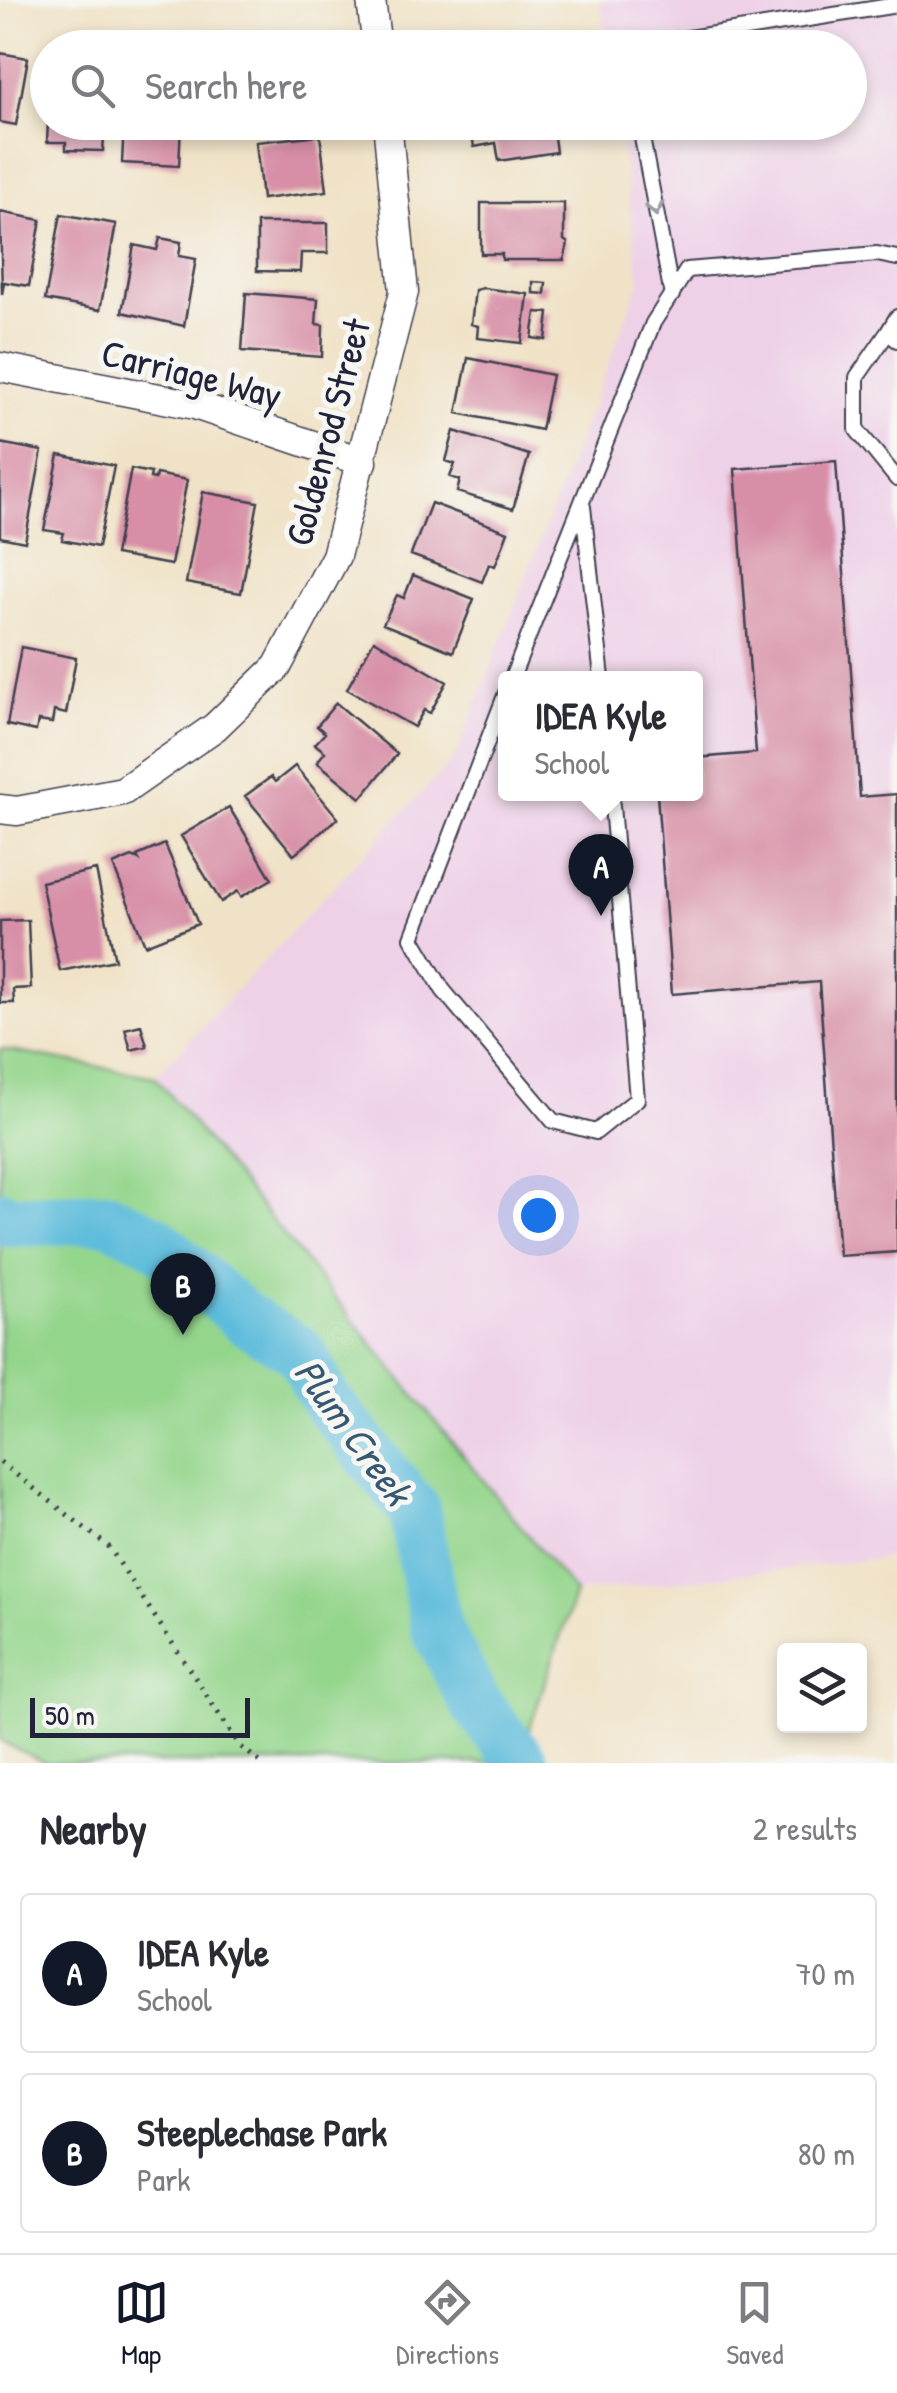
<!DOCTYPE html>
<style>
body{margin:0;font-family:"Patrick Hand",sans-serif;background:#f2f2f3;color:#2b2b33}
.controls{position:absolute;right:30px;bottom:30px;display:grid;overflow:hidden;border-radius:10px;box-shadow:0 5px 15px #0003}
.controls button{width:90px;height:90px;display:grid;place-items:center;padding:0;border:0;border-bottom:2px solid #e1e1e2;background:#fff;color:#2b2b33;font:50px sans-serif}
.scale{position:absolute;left:30px;bottom:25px;width:220px;box-sizing:border-box;padding-left:10px;border:5px solid #22223b;border-top:0;font-size:28px;line-height:35px;white-space:nowrap;color:#22223b;-webkit-text-stroke:8px #f6f6f2;paint-order:stroke}
.you{position:absolute;left:538px;top:1215px;width:35px;height:35px;margin:-25px;border:8px solid #fff;border-radius:50%;background:#1a73e8;box-shadow:0 0 0 15px #1a73e833}
.badge{display:grid;place-items:center;width:65px;height:65px;border-radius:50%;background:#111827;color:#fff;font-size:32px;font-weight:700}
.pin{position:absolute;translate:-50% -82px;filter:drop-shadow(0 2px 5px #0008)}
.pin::after{content:'';position:absolute;top:52px;width:35px;height:30px;background:inherit;clip-path:polygon(0 0,100% 0,50% 100%)}
.popup{position:absolute;left:498px;top:671px;width:205px;height:130px;box-sizing:border-box;display:grid;place-content:center;border-radius:10px;background:#fff;filter:drop-shadow(0 2px 8px #0005);font-size:32px;white-space:nowrap;color:#7c7c81}
.popup b{font-size:38px;color:#2b2b33}
.popup::after{content:'';position:absolute;left:50%;top:100%;margin-left:-20px;border:20px solid transparent;border-top-color:#fff}
.list{margin:0;padding:0;list-style:none}
h2{display:flex;justify-content:space-between;align-items:center;height:130px;margin:0;padding:0 40px;font-size:42px}
h2 small{font-size:32px;font-weight:400;color:#7c7c81}
.list li{display:grid;grid-template-columns:65px 1fr auto;gap:30px;align-items:center;box-sizing:border-box;height:160px;margin:0 20px 20px;padding:0 20px;border:2px solid #e1e1e2;border-radius:10px}
.list b{display:block;font-size:38px;white-space:nowrap}
.list p{margin:0;font-size:32px;white-space:nowrap;color:#7c7c81}
.list em{font-size:32px;font-style:normal;color:#7c7c81}
.icon{flex:none;width:55px;height:55px;fill:none;stroke:currentColor;stroke-width:2;stroke-linecap:round;stroke-linejoin:round}
.map{position:relative;flex:none;width:897px;height:1763px;overflow:hidden}
.search{position:absolute;background:#fff;box-shadow:0 5px 15px #0003;left:30px;right:30px;top:30px;height:110px;display:flex;align-items:center;gap:25px;box-sizing:border-box;padding:0 35px;border-radius:55px;color:#7c7c81;font-size:38px}
.sheet{height:490px;background:#fff}
nav{display:flex;justify-content:space-around;align-items:center;box-sizing:border-box;height:140px;border-top:2px solid #e1e1e2;background:#fff;font-size:28px;color:#7c7c81}
nav a{display:grid;justify-items:center;gap:5px}
nav .on{color:#111827}
.map>svg:first-child{display:block}
.built{fill:#eed0e7;fill-rule:evenodd}
.green{fill:#94d58c;stroke:#5b7c64;stroke-width:2.5}
.lines{fill:none;stroke-linecap:round;stroke-linejoin:round}
.river{stroke:#5dbcdb;stroke-width:52}
.building{fill:#d78ea6}
.lane-casing{stroke:#413f50;stroke-width:18}
.street-casing{stroke:#413f50;stroke-width:31}
.path{stroke:#413f50;stroke-width:5;stroke-dasharray:2.5 8;stroke-linecap:butt}
.lane{stroke:#fff;stroke-width:14}
.street{stroke:#fff;stroke-width:28}
.oneway{stroke:#9c9ca7}
.labels{text-anchor:middle;dominant-baseline:central;stroke-width:10;stroke-linejoin:round;paint-order:stroke}
.street-label{font-size:38px;fill:#22223b;stroke:#f6f6f2}
.water-label{font-size:40px;font-style:italic;fill:#375873;stroke:#f6f6f2}
</style>
<div class="map">
<svg width="897" height="1763" viewBox="0 0 897 1763">
<rect width="100%" height="100%" fill="#f6f6f2"/>
<filter id="ink" filterUnits="userSpaceOnUse"><feTurbulence type="fractalNoise" baseFrequency=".01" numOctaves="2"/><feDisplacementMap in="SourceGraphic" scale="20" xChannelSelector="R" yChannelSelector="G"/><feConvolveMatrix kernelMatrix="1 2 1 2 8 2 1 2 1" color-interpolation-filters="sRGB"/></filter>
<filter id="wash" filterUnits="userSpaceOnUse"><feTurbulence type="fractalNoise" baseFrequency=".0048" numOctaves="4" result="noise"/><feDisplacementMap in="SourceGraphic" scale="40" xChannelSelector="R" yChannelSelector="G"/><feGaussianBlur stdDeviation="2.25" result="paint"/><feColorMatrix in="noise" values="0 0 0 0 0 0 0 0 0 0 0 0 0 0 0 0 0 1.4 0 .05"/><feComposite in="paint" operator="in"/></filter>
<g filter="url(#wash)">
<rect width="100%" height="100%" fill="#f0e2c6"/>
<path class="built" d="M600 0H897V1557L575 1593 155 1077 457 755 640 282 618 123 850 122V48L607 47ZM506 678H696V794H506Z"/>
<path class="green" d="M0 1049 155 1077 575 1593 518 1763H46L0 1741Z"/>
<g class="lines">
<path class="river" d="M0 1216 12 1221 106 1217 156 1241 245 1319 300 1352 326 1401 414 1509 436 1628 476 1704 523 1763"/>
</g>
<g id="blocks">
<path class="building" d="M531 29 534 48H462L461 42Z
M305 40 306 48H269V45Z
M0 53 28 58 16 125 0 122Z
M48 122H105L103 151 66 150V142H47Z
M124 122H181L179 166 122 163Z
M470 122H552L556 152 499 161 496 143 474 147Z
M320 135 327 191 262 199 256 142Z
M481 203H564V240L568 243 564 260H502V254H481Z
M0 212 41 220 29 286 4 282 2 294Z
M61 214 116 224 100 310 45 300Z
M257 223H328V253H301L300 272 257 271Z
M160 238 181 242 179 256 196 259 184 326 122 312 134 245 157 250Z
M533 282 546 283 545 294 533 293Z
M483 288 528 294 522 343 477 338 478 326 471 324 475 290Z
M246 293 318 299 316 324 323 325 322 357 242 351Z
M536 312 549 313 546 340 532 338Z
M468 358 552 375 541 430 457 413Z
M454 431 529 455 513 509 457 492 460 480 450 477 455 464 446 461Z
M0 443 42 451 25 542 0 537Z
M59 455 114 466 98 547 62 540 64 533 44 530Z
M836 461 860 797 897 794V1252L839 1256 819 982 672 994 657 794H696V758L756 753 735 469Z
M131 469 151 473 150 478 155 479 156 474 187 480 171 565 115 555Z
M203 492 258 502 241 593 186 583Z
M431 503 508 532 495 566 489 564 482 582 411 555Z
M413 575 474 599 453 652 383 624 397 595 404 598Z
M374 640 447 682 430 713 424 710 414 727 347 689Z
M21 647 76 658 66 714 54 711 52 723 38 721 36 731 7 725Z
M336 703 397 754 361 798 317 762 325 752 315 744 325 733 317 726Z
M295 766 338 818 294 855 245 796 271 777 275 782Z
M229 807 272 879 241 897 238 891 221 902 181 836Z
M165 844 198 924 145 945 113 865 132 857 139 860 137 856Z
M96 870 115 960 60 971 41 882Z
M28 920 31 988 13 989 14 1003H0V921Z
M141 1025 147 1046 131 1050 125 1029Z"/>
</g>
</g>
<g filter="url(#ink)">
<use href="#blocks" fill-opacity="0" stroke="#413f50" stroke-width="2.5"/>
<g class="lines">
<g class="lane-casing">
<path id="lane" d="M668 48 676 40 897 5
M639 122 672 295
M897 317 888 332 897 340
M888 332 857 377V430L897 479
M583 507 602 678
M512 678 653 323 687 270 877 254 897 258
M506 693 412 938 443 990 553 1121 596 1132 637 1099 611 794"/>
</g>
<g class="street-casing">
<path id="street" d="M371 0 377 48
M0 367 195 405 363 462
M0 809 17 811 123 791 215 727 277 667 336 556 404 292 387 122"/>
</g>
<path class="path" d="M0 1462 109 1547 240 1746 261 1763"/>
<use href="#lane" class="lane"/>
<use href="#street" class="street"/>
</g>
<defs><path id="oneway-chevron" d="M-2-3.5L2.5 0L-2 3.5" fill="none" stroke-width="1.6" stroke-linecap="round" stroke-linejoin="round" transform="scale(2.5)"/></defs>
<use class="oneway" href="#oneway-chevron" transform="translate(655 209) rotate(79)"/>
</g>
<g class="labels">
<g class="street-label">
<text transform="translate(192 373) rotate(14)">Carriage Way</text>
<text transform="translate(327 432) rotate(-75)">Goldenrod Street</text>
</g>
<g class="water-label">
<text transform="translate(354 1431) rotate(54)">Plum Creek</text>
</g>
</g>
</svg>
<div class="controls">
<button><svg class="icon" aria-label="layers" viewBox="0 0 24 24"><path d="M12 4l9 5-9 5-9-5zM3 14l9 5 9-5"/></svg></button>
</div>
<div class="scale">50 m</div>
<div class="you"></div>
<div class="pin badge" style="left:601px;top:916px">A</div>
<div class="popup"><b>IDEA Kyle</b>School</div>
<div class="pin badge" style="left:183px;top:1335px">B</div>
<div class="search"><svg class="icon" aria-label="search" viewBox="0 0 24 24"><circle cx="10" cy="10" r="6"/><path d="M15 15l6 6"/></svg>Search here</div>
</div>
<section class="sheet">
<h2>Nearby<small>2 results</small></h2>
<ul class="list">
<li><span class="badge">A</span><div><b>IDEA Kyle</b><p>School</p></div><em>70 m</em></li>
<li><span class="badge">B</span><div><b>Steeplechase Park</b><p>Park</p></div><em>80 m</em></li>
</ul>
</section>
<nav>
<a class="on"><svg class="icon" aria-label="map" viewBox="0 0 24 24"><path d="M3 6l6-2 6 2 6-2v14l-6 2-6-2-6 2zM9 4v14M15 6v14"/></svg>Map</a>
<a><svg class="icon" aria-label="directions" viewBox="0 0 24 24"><path d="M12 3l9 9-9 9-9-9zM9 14v-3h6M13 9l2 2-2 2"/></svg>Directions</a>
<a><svg class="icon" aria-label="saved" viewBox="0 0 24 24"><path d="M7 4h10v16l-5-4-5 4z"/></svg>Saved</a>
</nav>
